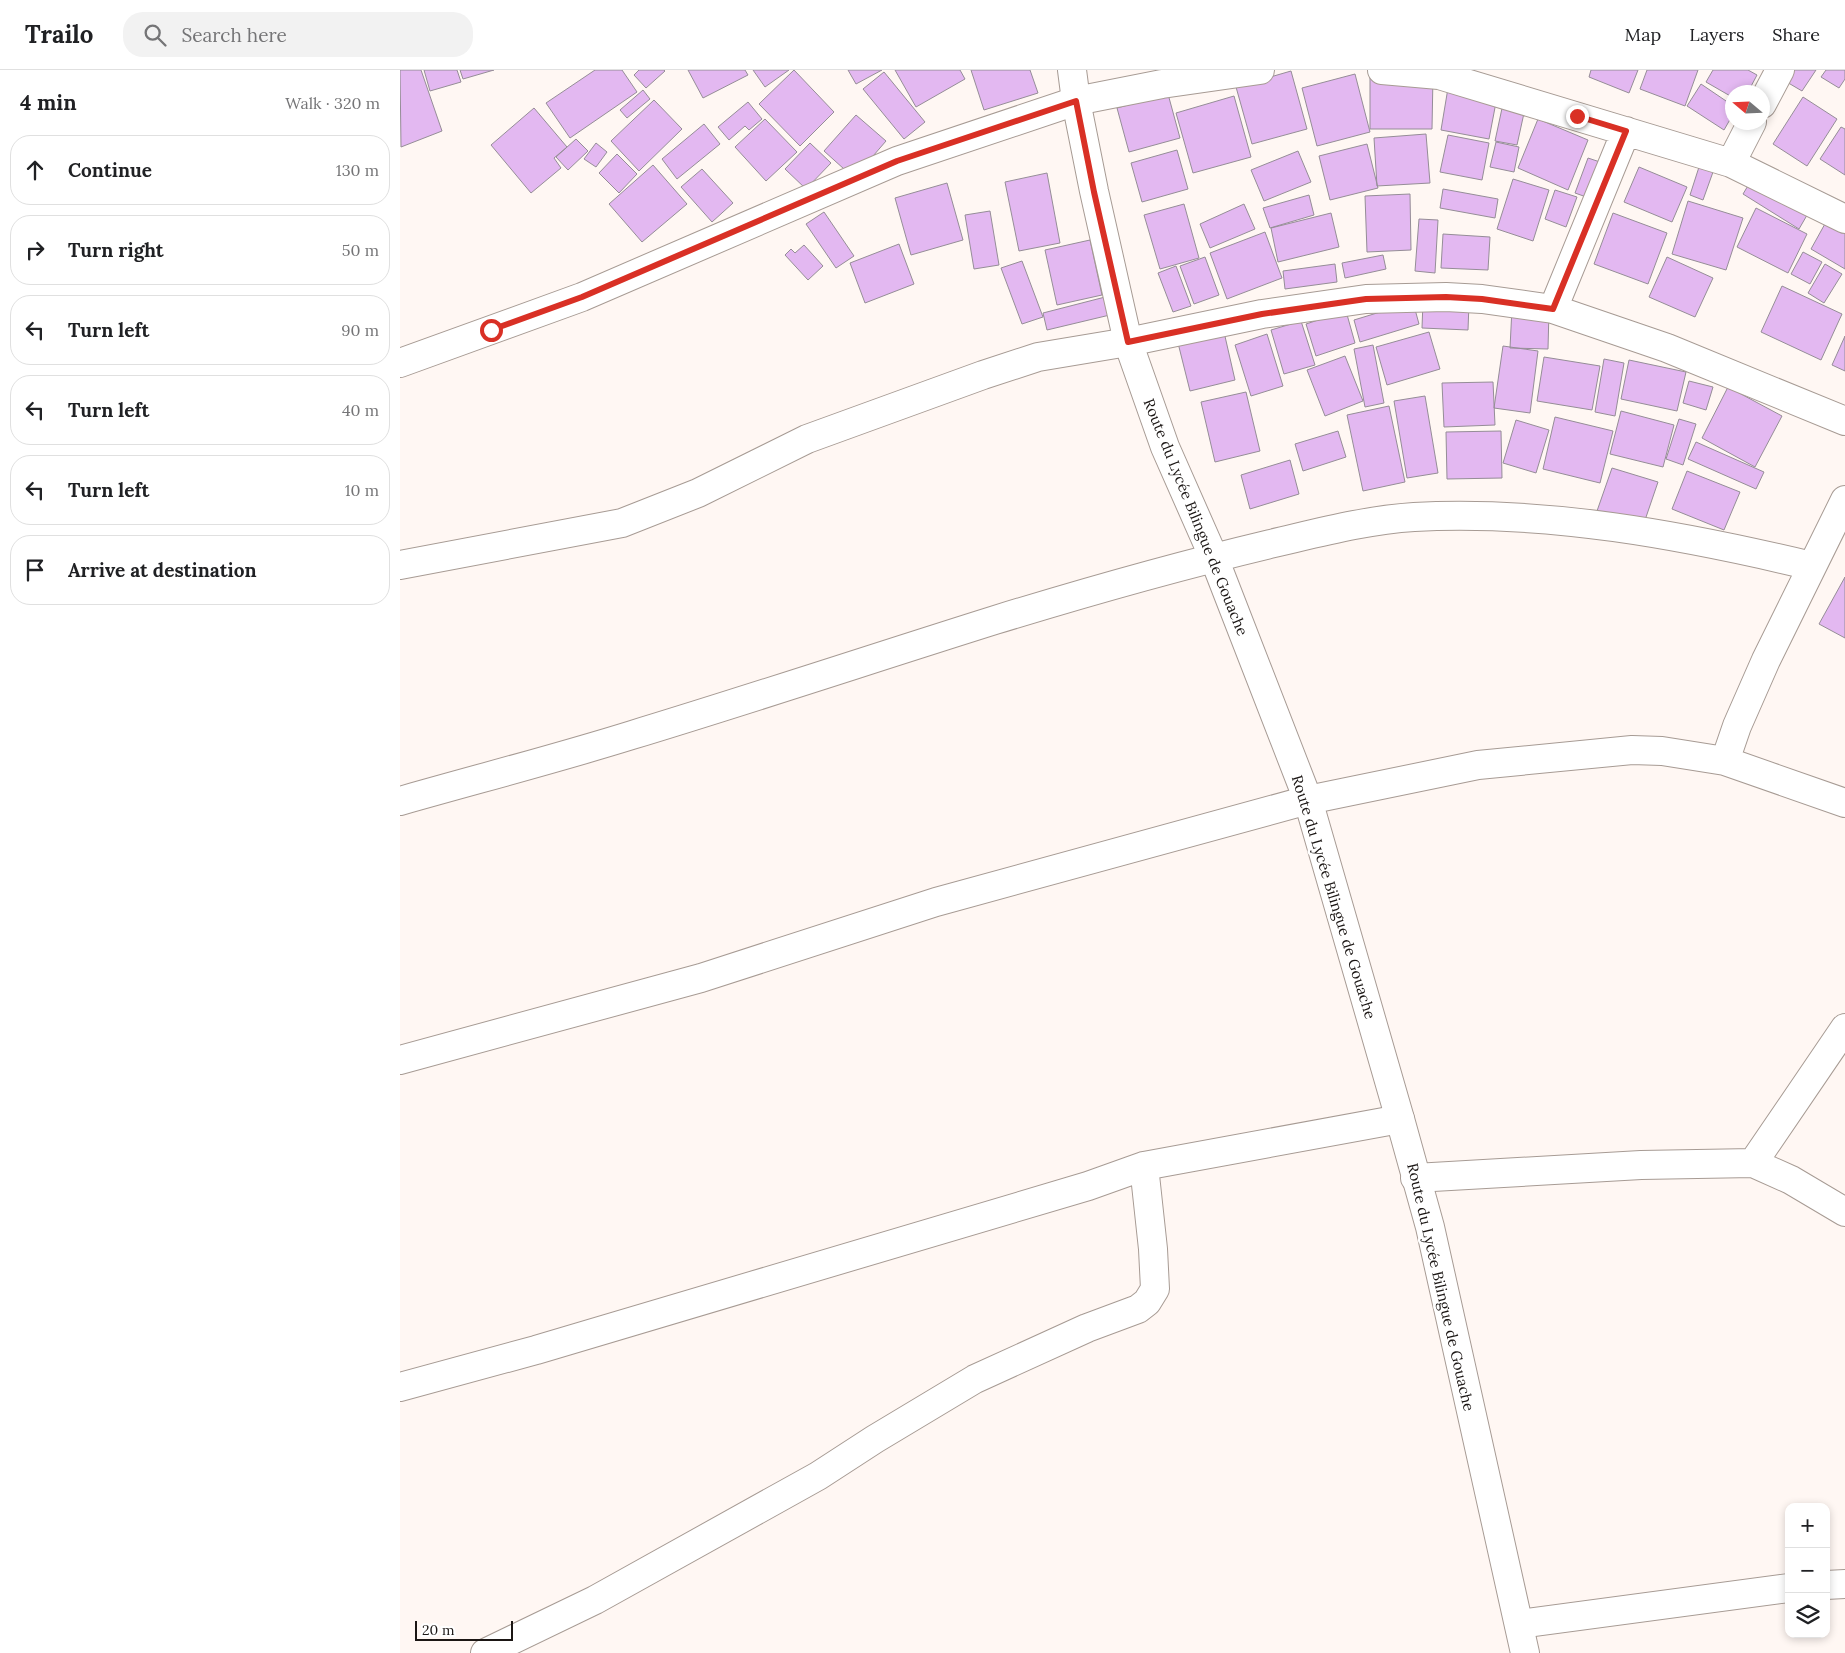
<!DOCTYPE html>
<meta charset="utf-8">
<style>
body{margin:0;font-family:Lora,serif;background:#f2f2f2;color:#202124}
.controls{position:absolute;right:15px;bottom:15px;display:grid;overflow:hidden;border-radius:10px;box-shadow:0 2px 8px #0003}
.controls button{width:45px;height:45px;display:grid;place-items:center;padding:0;border:0;border-bottom:1px solid #e0e0e0;background:#fff;color:#202124;font:25px sans-serif}
.compass{position:absolute;left:1325px;top:15px;width:45px;height:45px;border-radius:50%;background:#fff;box-shadow:0 2px 8px #0003;rotate:289deg}
.scale{position:absolute;left:15px;bottom:12px;width:98px;box-sizing:border-box;padding-left:5px;border:2px solid #1b1614;border-top:0;font-size:14px;line-height:18px;white-space:nowrap;color:#1b1614;-webkit-text-stroke:4px #fff;paint-order:stroke}
.stop{position:absolute;width:15px;height:15px;margin:-11px;border:4px solid #d93025;border-radius:50%;background:#fff}
.stop.end{background:#d93025;border-color:#fff;box-shadow:0 1px 5px #0008}
.list{margin:0;padding:0;list-style:none}
h2{display:flex;justify-content:space-between;align-items:center;height:65px;margin:0;padding:0 20px;font-size:21px}
h2 small{font-size:16px;font-weight:400;color:#757577}
.list li{display:grid;grid-template-columns:32px 1fr auto;gap:15px;align-items:center;box-sizing:border-box;height:70px;margin:0 10px 10px;padding:0 10px;border:1px solid #e0e0e0;border-radius:20px}
.list b{display:block;font-size:19px;white-space:nowrap}
.list em{font-size:16px;font-style:normal;color:#757577}
.icon{flex:none;width:28px;height:28px;fill:none;stroke:currentColor;stroke-width:2;stroke-linecap:round;stroke-linejoin:round}
.map{position:relative;flex:none;width:1445px;height:1583px;overflow:hidden}
header{display:flex;align-items:center;gap:30px;box-sizing:border-box;height:70px;padding:0 25px;background:#fff;border-bottom:1px solid #e0e0e0}
header strong{font-size:24px}
nav{display:flex;gap:28px;margin-inline-start:auto;font-size:18px}
.search{width:350px;height:45px;background:#f2f2f2;display:flex;align-items:center;gap:12px;box-sizing:border-box;padding:0 18px;border-radius:20px;color:#757577;font-size:19px}
main{display:flex}
aside{flex:1;background:#fff}
.map>svg:first-child{display:block}
.building{fill:#e3b8f1;stroke:#958d97}
.lines{fill:none;stroke-linecap:round;stroke-linejoin:round}
.street-casing{stroke:#a79b94;stroke-width:30}
.secondary-casing{stroke:#a79b94;stroke-width:30}
.street{stroke:#fff;stroke-width:28}
.secondary{stroke:#fff;stroke-width:28}
.route{stroke:#d93025;stroke-width:6}
.labels{text-anchor:middle;dominant-baseline:central;stroke-width:5;stroke-linejoin:round;paint-order:stroke}
.street-label{font-size:15px;fill:#1b1614;stroke:#fff}
</style>
<header>
<strong>Trailo</strong>
<div class="search"><svg class="icon" aria-label="search" viewBox="0 0 24 24"><circle cx="10" cy="10" r="6"/><path d="M15 15l6 6"/></svg>Search here</div>
<nav><a>Map</a><a>Layers</a><a>Share</a></nav>
</header>
<main>
<aside>
<h2>4 min<small>Walk · 320 m</small></h2>
<ul class="list">
<li><svg class="icon" aria-label="ahead" viewBox="0 0 24 24"><path d="M12 20V5M6 11l6-6 6 6"/></svg><div><b>Continue</b></div><em>130 m</em></li>
<li><svg class="icon" aria-label="right" viewBox="0 0 24 24"><path d="M7 20v-9h11M14 6l5 5-5 5"/></svg><div><b>Turn right</b></div><em>50 m</em></li>
<li><svg class="icon" aria-label="left" viewBox="0 0 24 24"><path d="M17 20v-9H6M10 6l-5 5 5 5"/></svg><div><b>Turn left</b></div><em>90 m</em></li>
<li><svg class="icon" aria-label="left" viewBox="0 0 24 24"><path d="M17 20v-9H6M10 6l-5 5 5 5"/></svg><div><b>Turn left</b></div><em>40 m</em></li>
<li><svg class="icon" aria-label="left" viewBox="0 0 24 24"><path d="M17 20v-9H6M10 6l-5 5 5 5"/></svg><div><b>Turn left</b></div><em>10 m</em></li>
<li><svg class="icon" aria-label="arrive" viewBox="0 0 24 24"><path d="M6 21V4h12l-3 4 3 4H6"/></svg><div><b>Arrive at destination</b></div></li>
</ul>
</aside>
<div class="map">
<svg width="1445" height="1583" viewBox="0 0 1445 1583">
<rect width="100%" height="100%" fill="#fff7f3"/>
<path class="building" d="M0 0H21L42 61 1 77Z
M24 0H57L61 12 30 21Z
M60 0H94L63 9Z
M195 0H222L237 22 170 68 146 33Z
M239 0H264L265 1 246 18 234 5Z
M288 0H345L348 5 303 28Z
M353 0H389L365 17Z
M394 0 434 42 400 76 359 34Z
M448 0H482L456 14Z
M495 0H560L565 9 516 37Z
M571 0H630L638 23 584 40Z
M1191 0H1238L1229 23 1189 7Z
M1247 0H1298L1285 36 1240 19Z
M1313 0H1348L1357 5 1348 22H1332V27L1306 12Z
M1392 0H1416L1402 21 1385 11Z
M1426 0H1445V9L1439 18 1421 7Z
M891 1 907 59 852 74 836 17Z
M484 2 525 52 504 69 463 19Z
M955 4 970 62 917 76 902 18Z
M970 5H1033L1032 59H970Z
M1301 14 1332 35V46L1324 60 1287 36Z
M1048 18 1097 27 1089 69 1041 60Z
M243 20 250 29 227 48 220 40Z
M768 24 780 68 729 82 717 38Z
M834 26 851 87 793 103 776 43Z
M1403 27 1437 49 1407 96 1373 74Z
M1104 29 1126 34 1117 75 1095 71Z
M254 30 282 59 239 101 211 71Z
M348 32 362 49 349 60 345 56 329 70 318 57Z
M134 38 167 77 154 88 161 98 131 123 91 75Z
M456 45 486 71 454 108 424 81Z
M365 49 397 82 366 111 335 77Z
M1138 49 1188 70 1168 120 1118 98Z
M304 54 320 74 277 109 262 89Z
M1441 57 1445 59V105L1420 89Z
M1026 64 1030 113 977 116 974 68Z
M1048 65 1089 73 1082 110 1040 102Z
M176 69 188 81 168 100 156 87Z
M1096 72 1119 77 1114 102 1090 97Z
M196 73 207 82 196 97 184 89Z
M410 73 431 93 406 119 385 99Z
M967 74 978 118 930 130 919 86Z
M777 80 788 119 742 132 731 93Z
M898 81 911 112 864 131 851 100Z
M217 84 237 104 219 123 199 103Z
M1188 88 1206 94 1192 129 1175 123Z
M253 95 287 134 242 172 209 134Z
M1239 97 1287 117 1272 152 1224 132Z
M1299 97 1313 102 1303 130 1290 125Z
M302 99 333 133 312 152 281 117Z
M647 103 660 173 619 181 605 112Z
M1355 104 1410 140 1399 159 1343 124Z
M1113 109 1149 120 1133 171 1097 159Z
M547 113 563 170 511 185 495 128Z
M1043 119 1098 129 1095 148 1040 138Z
M1155 120 1177 127 1166 157 1145 149Z
M1010 124 1011 180 967 182 965 126Z
M909 125 914 145 870 158 863 138Z
M1288 131 1343 148 1326 200 1272 184Z
M784 134 799 188 760 199 744 145Z
M844 134 855 159 810 178 800 154Z
M1356 138 1407 164 1388 203 1337 177Z
M590 141 599 195 574 199 565 145Z
M424 142 454 186 436 198 406 154Z
M931 143 939 177 878 192 871 158Z
M1213 143 1267 163 1248 214 1194 194Z
M1431 143 1445 151V199L1411 179Z
M1019 149 1038 150 1035 203 1015 201Z
M865 162 882 208 827 229 810 183Z
M1043 164 1090 167 1088 200 1041 198Z
M690 170 702 225 657 235 645 180Z
M499 174 514 214 465 233 450 193Z
M404 175 423 196 408 210 385 185 391 179 395 183Z
M1403 182 1422 192 1410 214 1391 204Z
M983 185 986 199 945 208 942 193Z
M805 187 819 225 794 234 780 196Z
M1267 187 1313 208 1295 247 1249 227Z
M622 191 643 247 622 254 601 198Z
M935 194 937 212 885 219 883 201Z
M1425 194 1442 204 1424 233 1408 223Z
M776 196 791 236 773 242 758 203Z
M1382 216 1442 244 1421 290 1361 262Z
M709 226 714 244 647 260 643 243Z
M1023 231 1069 233 1068 260 1022 258Z
M1013 232 1019 254 960 272 954 250Z
M1112 238 1149 240 1148 279 1110 278Z
M946 241 955 273 916 286 906 254Z
M901 251 915 295 884 304 871 260Z
M824 262 835 310 790 321 778 273Z
M1029 262 1040 299 987 315 976 277Z
M867 264 883 316 851 326 835 275Z
M1445 266V301L1432 295Z
M973 275 984 333 965 337 954 279Z
M1103 276 1138 281 1130 343 1094 338Z
M945 286 963 331 925 346 907 300Z
M1144 287 1200 296 1192 340 1137 331Z
M1204 289 1224 293 1215 346 1195 342Z
M1229 290 1286 302 1277 341 1221 329Z
M1289 311 1313 317 1306 340 1283 333Z
M1093 312 1095 355 1044 357 1042 313Z
M1328 317 1382 346 1355 397 1302 368Z
M846 322 860 381 815 392 801 332Z
M1025 326 1038 403 1007 408 994 331Z
M989 336 1005 412 963 421 947 345Z
M1221 341 1274 355 1263 397 1210 384Z
M1155 347 1213 361 1200 413 1143 399Z
M1279 349 1296 354 1283 395 1266 389Z
M1116 350 1149 360 1136 403 1103 393Z
M938 361 946 387 903 401 895 374Z
M1101 361 1102 408 1047 409 1046 362Z
M1296 372 1364 402 1356 419 1288 389Z
M890 390 899 424 850 439 841 405Z
M1212 398 1258 412 1243 456 1197 441Z
M1287 401 1340 422 1324 460 1272 439Z
M1445 507V568L1419 554Z"/>
<g class="lines">
<g class="street-casing">
<path id="street" d="M982 0 1039 5 1331 93 1445 149
M1362 34 1380 0
M1331 93 1352 52
M1153 239 1226 61
M0 293 182 227 497 91 676 31 762 14 860 0
M0 495 222 453 298 423 407 369 583 305 638 287 728 272 862 244 966 229 1046 227 1082 229 1153 239 1267 278 1445 351
M1325 691 1337 656 1366 590 1445 430
M0 731C77 709 155 689 232 665 354 628 474 588 595 550 686 522 778 496 870 474 918 463 966 450 1014 447 1148 440 1282 465 1412 496
M0 990 301 908 536 832 908 730 1078 695 1232 680 1262 681 1325 691 1445 733
M1353 1093 1445 958
M1015 1108 1241 1095 1353 1093 1391 1110 1445 1142
M0 1317 136 1280 688 1116 744 1096 1000 1049
M1426 1515 1445 1514
M1119 1554 1389 1518
M85 1583 195 1530 418 1406 475 1369 575 1309 687 1258 738 1239 747 1232 755 1219 753 1179 744 1096"/>
</g>
<g class="secondary-casing">
<path id="secondary" d="M672 0 676 31 694 121 728 272 765 377 814 488 908 730 1000 1049 1030 1157 1125 1583"/>
</g>
<use href="#street" class="street"/>
<use href="#secondary" class="secondary"/>
</g>
<g class="lines">
<path class="route" d="M91 260 182 227 497 91 676 31 694 122 728 272 862 244 966 229 1046 227 1082 229 1153 239 1226 61 1177 46"/>
</g>
<g class="labels">
<g class="street-label">
<text transform="translate(796 447) rotate(68)">Route du Lycée Bilingue de Gouache</text>
<text transform="translate(934 827) rotate(73)">Route du Lycée Bilingue de Gouache</text>
<text transform="translate(1041 1217) rotate(77)">Route du Lycée Bilingue de Gouache</text>
</g>
</g>
</svg>
<div class="controls">
<button>+</button>
<button>−</button>
<button><svg class="icon" aria-label="layers" viewBox="0 0 24 24"><path d="M12 4l9 5-9 5-9-5zM3 14l9 5 9-5"/></svg></button>
</div>
<svg class="compass" viewBox="-18 -18 36 36"><path d="M0-13l5 13h-10z" fill="#e53935"/><path d="M0 13l5-13h-10z" fill="#757577"/></svg>
<div class="scale">20 m</div>
<div class="stop" style="left:91px;top:260px"></div>
<div class="stop end" style="left:1177px;top:46px"></div>
</div>
</main>
